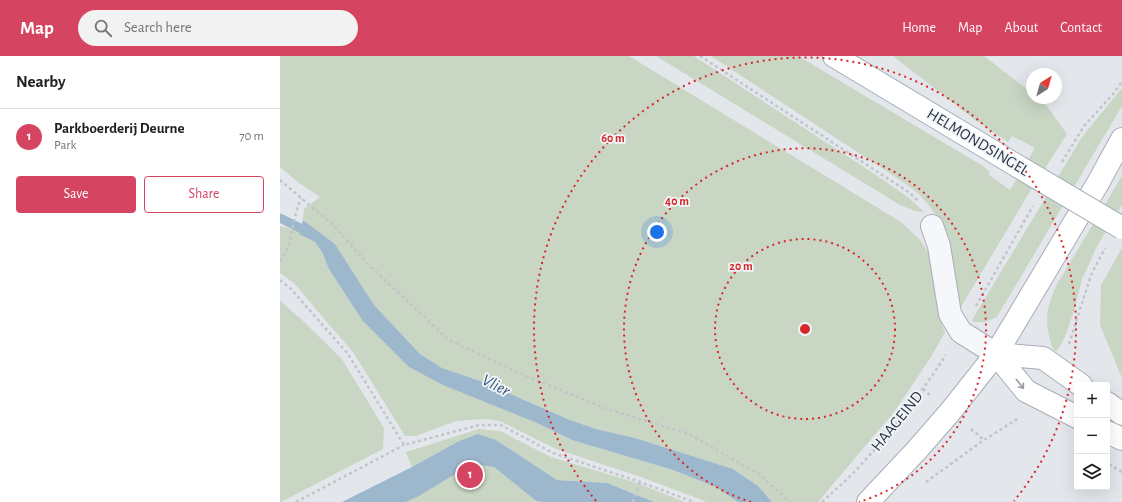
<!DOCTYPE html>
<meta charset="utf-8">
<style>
body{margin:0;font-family:"Alegreya Sans",sans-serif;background:#f2f2f2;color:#202124}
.controls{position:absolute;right:12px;bottom:12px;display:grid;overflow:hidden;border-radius:4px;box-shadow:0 4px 16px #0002}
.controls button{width:36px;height:36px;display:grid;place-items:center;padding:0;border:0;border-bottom:1px solid #e0e0e0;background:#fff;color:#202124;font:20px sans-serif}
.compass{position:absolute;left:746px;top:12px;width:36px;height:36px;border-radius:50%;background:#fff;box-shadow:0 4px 16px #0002;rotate:37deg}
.you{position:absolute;left:377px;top:176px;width:14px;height:14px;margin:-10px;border:3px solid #fff;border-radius:50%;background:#1a73e8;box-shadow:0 0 0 6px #1a73e833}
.badge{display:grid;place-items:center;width:26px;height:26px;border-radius:50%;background:#d54461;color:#fff;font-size:13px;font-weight:700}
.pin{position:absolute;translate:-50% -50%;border:2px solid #fff;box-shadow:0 1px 4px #0006}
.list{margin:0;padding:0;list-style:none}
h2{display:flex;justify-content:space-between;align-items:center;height:52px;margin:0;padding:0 16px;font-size:17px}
h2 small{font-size:13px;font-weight:400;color:#757577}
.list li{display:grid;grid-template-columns:26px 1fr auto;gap:12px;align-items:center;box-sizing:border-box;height:56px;padding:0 16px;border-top:1px solid #e0e0e0}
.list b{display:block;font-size:15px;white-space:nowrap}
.list p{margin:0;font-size:13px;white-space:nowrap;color:#757577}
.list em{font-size:13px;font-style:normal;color:#757577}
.actions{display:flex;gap:8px;padding:12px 16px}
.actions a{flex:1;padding:9px 0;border:1px solid #d54461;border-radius:4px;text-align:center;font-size:14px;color:#d54461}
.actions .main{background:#d54461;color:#fff}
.icon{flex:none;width:22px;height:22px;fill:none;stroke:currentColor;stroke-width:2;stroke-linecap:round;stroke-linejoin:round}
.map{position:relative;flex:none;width:842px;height:446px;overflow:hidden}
header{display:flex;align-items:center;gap:24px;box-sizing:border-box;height:56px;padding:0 20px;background:#d54461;color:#fff}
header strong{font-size:19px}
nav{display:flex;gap:22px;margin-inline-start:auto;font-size:14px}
.search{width:280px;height:36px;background:#f2f2f2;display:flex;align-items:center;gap:10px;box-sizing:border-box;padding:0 14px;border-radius:22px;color:#757577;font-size:15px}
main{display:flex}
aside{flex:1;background:#fff}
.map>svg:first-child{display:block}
.green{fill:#c9d6c4}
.water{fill:#9db7cd}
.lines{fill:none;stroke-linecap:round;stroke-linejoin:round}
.stream{stroke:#9db7cd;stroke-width:9}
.street-casing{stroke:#a8aeb7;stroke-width:24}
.secondary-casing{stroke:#a8aeb7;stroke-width:24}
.primary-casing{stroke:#a2acb8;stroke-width:24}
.path{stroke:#c1c5cb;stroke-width:2.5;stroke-dasharray:3 3;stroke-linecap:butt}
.street{stroke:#f6f7fa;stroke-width:22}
.secondary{stroke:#fff;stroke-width:22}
.primary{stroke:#fff;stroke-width:22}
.primary-bridge-casing{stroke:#a2acb8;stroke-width:24;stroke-linecap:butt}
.primary-bridge{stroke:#fff;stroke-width:22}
.oneway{stroke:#949aa2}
.ring{fill:none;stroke:#d62828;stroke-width:2;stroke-dasharray:2 4}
.labels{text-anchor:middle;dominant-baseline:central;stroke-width:3.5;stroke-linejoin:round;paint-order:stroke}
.street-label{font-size:16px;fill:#2a3545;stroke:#f3f6f9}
.water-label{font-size:17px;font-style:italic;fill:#32567b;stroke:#f3f6f9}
.centre{fill:#d62828;stroke:#f3f6f9;stroke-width:2}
.ring-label{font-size:12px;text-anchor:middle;font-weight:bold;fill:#d62828;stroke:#f3f6f9;stroke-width:3.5;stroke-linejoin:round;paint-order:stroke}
</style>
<header>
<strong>Map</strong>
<div class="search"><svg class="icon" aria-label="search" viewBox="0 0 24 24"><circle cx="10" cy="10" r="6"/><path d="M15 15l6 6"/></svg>Search here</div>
<nav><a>Home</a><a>Map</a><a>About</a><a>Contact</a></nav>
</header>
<main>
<aside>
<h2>Nearby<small></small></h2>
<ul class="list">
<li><span class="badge">1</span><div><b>Parkboerderij Deurne</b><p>Park</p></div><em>70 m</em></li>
</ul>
<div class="actions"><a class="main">Save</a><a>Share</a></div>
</aside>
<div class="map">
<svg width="842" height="446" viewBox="0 0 842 446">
<rect width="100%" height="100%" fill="#e3e7ec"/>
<path class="green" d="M0 0H349L621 166 641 185 652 203 661 266 665 276 651 301 614 356 538 446H492L478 430 453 413 355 382 316 373 290 364 203 326 162 312 140 298 94 249 55 188 23 164 24 153 40 141 19 127 0 111Z
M376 0H414L602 123 629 142 644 156 635 155 620 149Z
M431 0H518L703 110 710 116 708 118 730 134 755 92 732 80 728 86 695 64 613 0H704L752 37V42H759L764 46 787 78 746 142 681 251C674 216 670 171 644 144 638 136 628 130 620 124Z
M841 33H842V50L717 261 705 266H693L692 264 802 81Z
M842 120V149L816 192 807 213 802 223 794 255 785 281 777 295 774 294 772 291C764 264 766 253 777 228Z
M0 170 21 175 20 178 35 186 42 196 49 213 82 264 129 311 257 367 292 384 393 414 436 431 458 446H427L361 421 276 393 220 365 204 363 176 365 136 380H125L73 296 51 271 14 227 0 217Z
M842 192V322L820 269 821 229Z
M0 245 21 263 62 303 104 372 103 393 1 446H0Z
M199 373 220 375 271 401 357 427 405 446H374L327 427 277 424 216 384 177 386 132 411 126 396Z
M192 408 214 411 256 445 264 446H126L139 440Z"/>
<path class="water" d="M23 164 55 188 94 249 140 298 162 312 203 326 290 364 316 373 355 382 453 413 478 430 492 446H458L436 431 393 414 292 384 257 367 163 329 129 311 82 264 49 213 42 196 35 186 19 178Z
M198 378 216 384 277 424 327 427 374 446H264L256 445 214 411 192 408 139 440 126 446H62L132 411 177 386Z"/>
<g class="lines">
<path class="stream" d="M0 162 32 178"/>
<g class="street-casing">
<path id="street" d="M652 170 659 190 670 258 681 276 716 298"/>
</g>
<g class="secondary-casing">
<path id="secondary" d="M716 298 746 335 797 361
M716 298 763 302 801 329
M827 347 842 358
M827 376 842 383
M588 446 636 395 670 356 716 298 818 127 842 83"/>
</g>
<g class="primary-casing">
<path id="primary" d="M554 0 739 111"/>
</g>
<path class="path" d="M420 0 630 137 639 146
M782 106 804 70 833 38 842 26
M0 124 54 170 89 209 169 284 246 320 327 353 409 378 479 418 510 446
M0 205 9 190 16 156 21 142
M0 224 11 233 68 298 124 389 199 369H221L273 397 360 426 414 446
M696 250 753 150
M789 288 811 219 825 192
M643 333 650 339
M691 373 704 384
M829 408 842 416
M646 426 704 384 739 362
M16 446 124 389
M353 446 360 426
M542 446C557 432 573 419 586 403 616 371 642 335 666 299"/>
<use href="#street" class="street"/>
<use href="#secondary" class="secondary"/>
<use href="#primary" class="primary"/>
<g class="primary-bridge-casing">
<path id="primary-bridge" d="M739 111 842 172"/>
</g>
<use href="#primary-bridge" class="primary-bridge"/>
</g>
<defs><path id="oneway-shaft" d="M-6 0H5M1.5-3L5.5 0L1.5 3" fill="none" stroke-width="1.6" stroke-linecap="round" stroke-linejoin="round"/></defs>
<use class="oneway" href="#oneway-shaft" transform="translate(740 328) rotate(51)"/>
<g class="ring">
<circle cx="525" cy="273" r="90"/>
<path d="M471 446A181 181 0 1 1 579 446"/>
<path d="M316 445A271 271 0 1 1 734 445"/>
</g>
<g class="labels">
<g class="street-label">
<text transform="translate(698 86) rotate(31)">HELMONDSINGEL</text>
<text transform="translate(617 365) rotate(-51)">HAAGEIND</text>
</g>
<g class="water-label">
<text transform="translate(216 329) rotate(27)">Vlier</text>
</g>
</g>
<circle cx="525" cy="273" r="6" class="centre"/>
<g class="ring-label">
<text x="333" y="86">60 m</text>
<text x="397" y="149">40 m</text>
<text x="461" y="214">20 m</text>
</g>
</svg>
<div class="controls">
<button>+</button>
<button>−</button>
<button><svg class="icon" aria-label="layers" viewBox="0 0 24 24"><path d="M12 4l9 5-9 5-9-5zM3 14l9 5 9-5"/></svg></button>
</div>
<svg class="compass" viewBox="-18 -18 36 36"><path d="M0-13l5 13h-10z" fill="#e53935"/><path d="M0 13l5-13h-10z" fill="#757577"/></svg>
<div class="you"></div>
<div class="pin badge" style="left:190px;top:419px">1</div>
</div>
</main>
